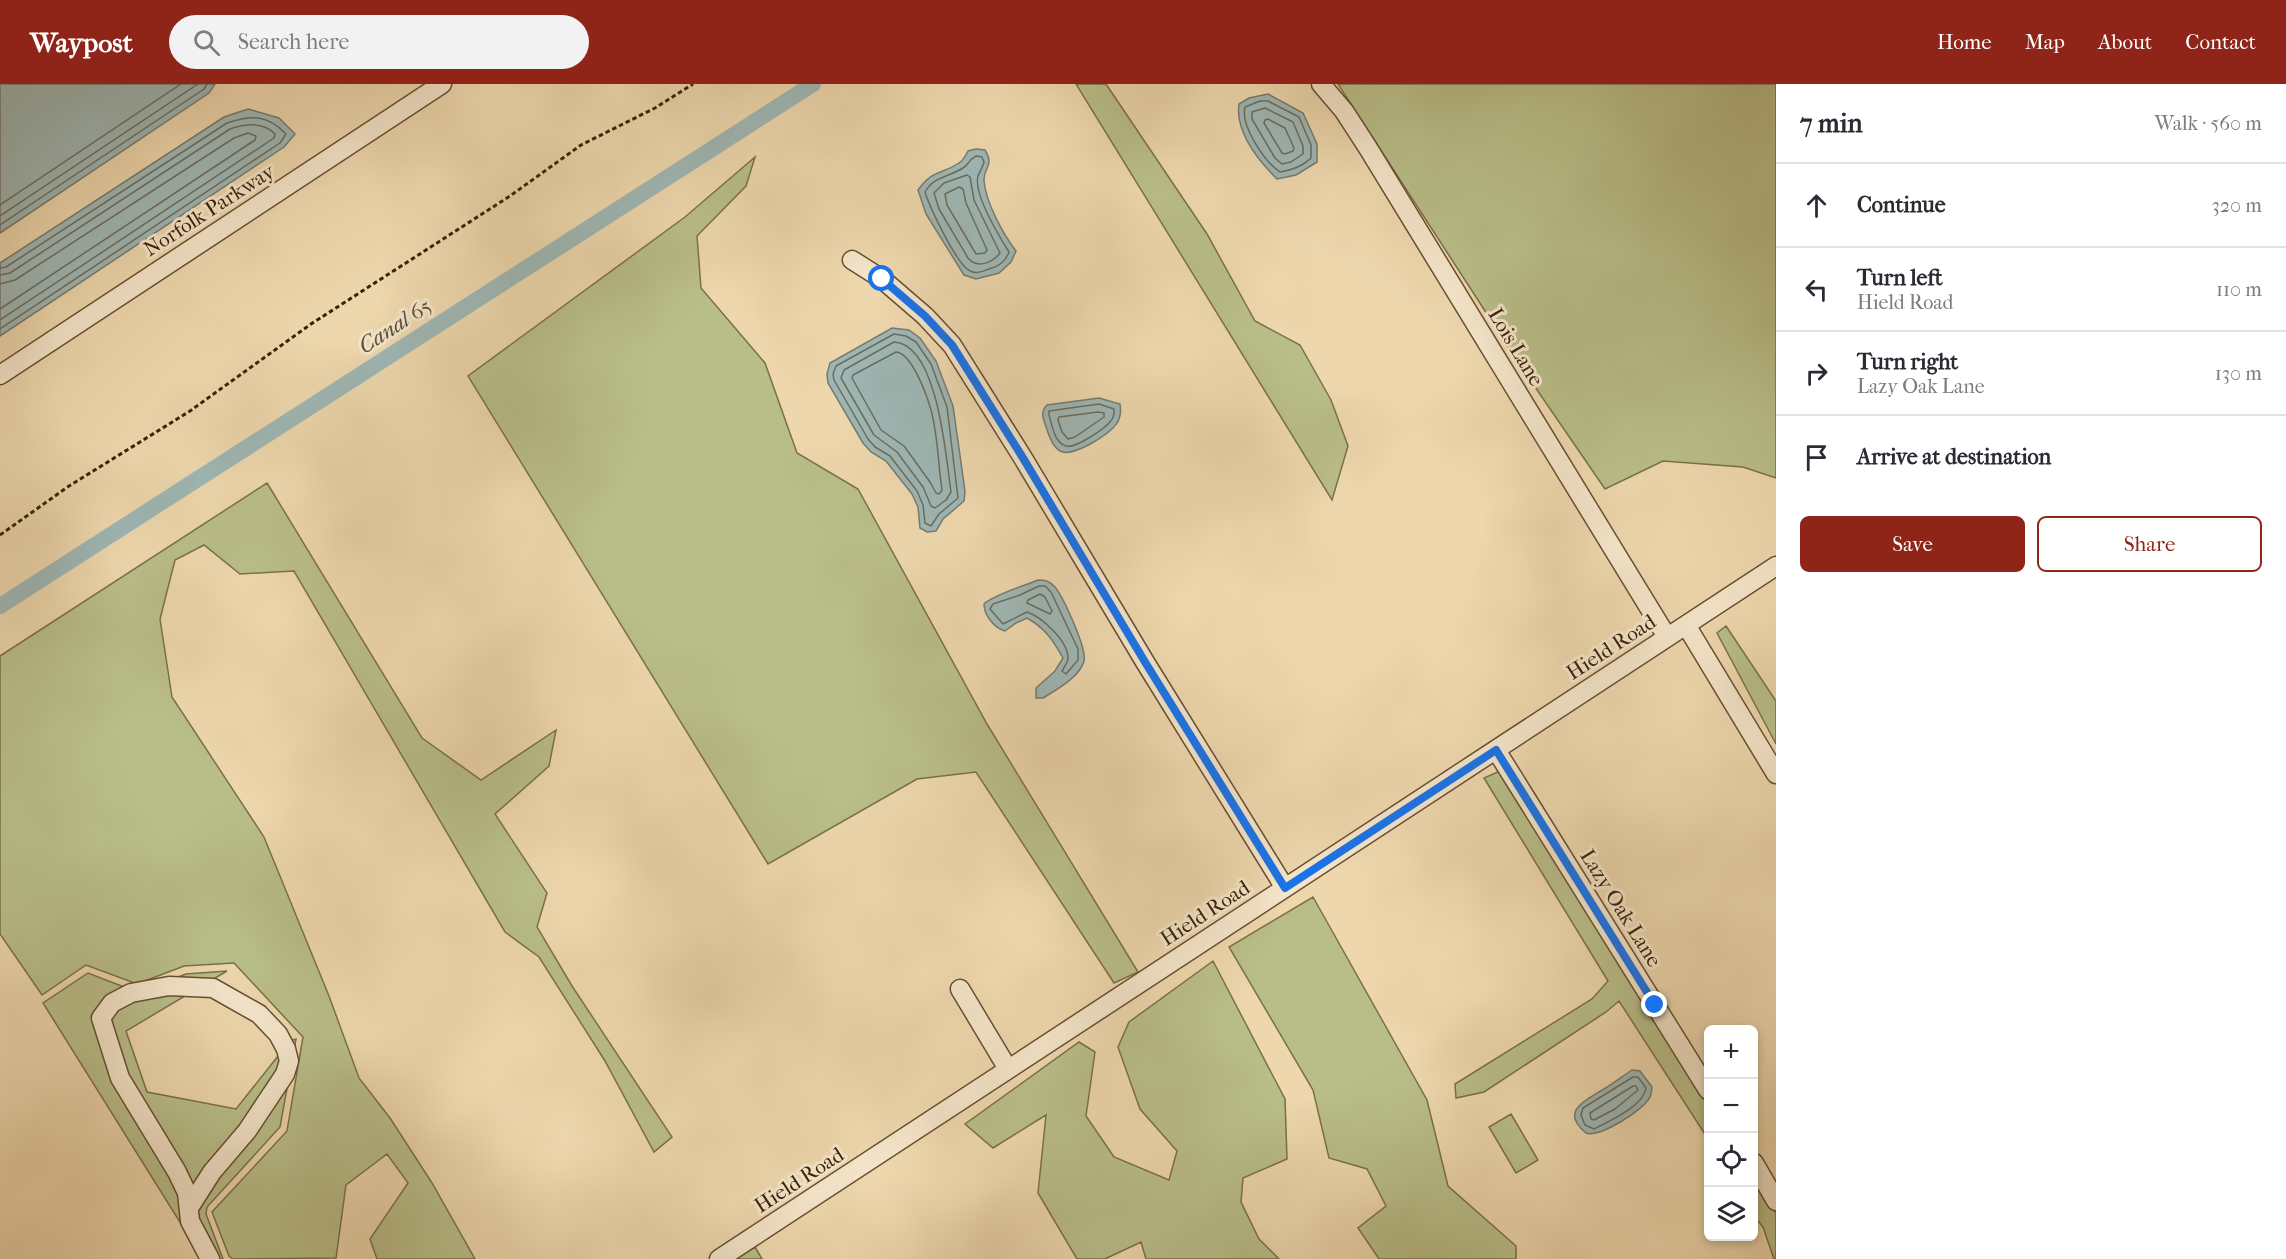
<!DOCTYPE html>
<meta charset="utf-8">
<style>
body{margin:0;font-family:"IM FELL French Canon",serif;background:#f2f2f3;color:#2b2b33}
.controls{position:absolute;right:18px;bottom:18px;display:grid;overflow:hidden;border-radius:9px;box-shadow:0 3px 9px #0003}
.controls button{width:54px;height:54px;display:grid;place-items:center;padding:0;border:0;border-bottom:2px solid #e1e1e2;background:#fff;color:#2b2b33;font:30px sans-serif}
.stop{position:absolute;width:18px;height:18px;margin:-14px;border:4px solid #1a73e8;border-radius:50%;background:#fff}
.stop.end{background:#1a73e8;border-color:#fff;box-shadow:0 2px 6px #0008}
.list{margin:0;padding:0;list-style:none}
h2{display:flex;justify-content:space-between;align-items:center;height:78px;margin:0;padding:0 24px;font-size:26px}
h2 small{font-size:20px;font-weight:400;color:#7c7c81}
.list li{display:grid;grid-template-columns:39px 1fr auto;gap:18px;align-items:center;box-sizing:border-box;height:84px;padding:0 24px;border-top:2px solid #e1e1e2}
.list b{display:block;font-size:22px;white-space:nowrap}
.list p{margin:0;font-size:20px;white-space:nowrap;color:#7c7c81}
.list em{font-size:20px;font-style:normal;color:#7c7c81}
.actions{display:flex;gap:12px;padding:18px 24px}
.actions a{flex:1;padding:14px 0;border:2px solid #8f2418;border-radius:9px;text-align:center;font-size:21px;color:#8f2418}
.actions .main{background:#8f2418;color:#fff}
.icon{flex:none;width:33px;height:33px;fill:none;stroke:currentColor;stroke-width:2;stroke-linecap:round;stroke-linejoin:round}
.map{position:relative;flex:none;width:1776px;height:1175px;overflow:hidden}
header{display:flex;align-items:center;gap:36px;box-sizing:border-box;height:84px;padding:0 30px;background:#8f2418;color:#fff}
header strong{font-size:28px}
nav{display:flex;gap:33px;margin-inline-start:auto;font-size:21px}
.search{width:420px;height:54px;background:#f2f2f3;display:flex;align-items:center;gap:15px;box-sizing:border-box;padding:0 21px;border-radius:33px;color:#7c7c81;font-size:22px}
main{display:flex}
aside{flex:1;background:#fff}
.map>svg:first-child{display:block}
.green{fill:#b9be89;stroke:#7a7048;stroke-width:1.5}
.water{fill:#9eb7b5;stroke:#767b70;stroke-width:1.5}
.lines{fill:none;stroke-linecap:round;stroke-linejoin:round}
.shore{stroke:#6c6c5e;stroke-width:1.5}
.canal{stroke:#9eb7b5;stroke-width:16}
.minor-casing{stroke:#674f31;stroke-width:21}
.path{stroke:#3a2208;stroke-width:3;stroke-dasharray:4.5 3;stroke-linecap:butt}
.minor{stroke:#f4e5ca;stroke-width:18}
.route{stroke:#1a73e8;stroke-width:8}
.labels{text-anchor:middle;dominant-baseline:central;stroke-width:6;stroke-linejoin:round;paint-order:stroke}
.street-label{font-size:21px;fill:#3a2208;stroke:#f4e5ca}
.water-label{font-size:22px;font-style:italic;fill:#584f3c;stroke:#f4e5ca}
</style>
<header>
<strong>Waypost</strong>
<div class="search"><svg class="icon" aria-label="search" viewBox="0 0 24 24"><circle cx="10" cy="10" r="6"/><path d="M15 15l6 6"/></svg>Search here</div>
<nav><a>Home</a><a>Map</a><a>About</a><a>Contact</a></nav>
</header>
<main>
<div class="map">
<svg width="1776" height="1175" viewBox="0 0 1776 1175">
<rect width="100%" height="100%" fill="#eed7ad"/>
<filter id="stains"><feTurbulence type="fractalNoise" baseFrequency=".00333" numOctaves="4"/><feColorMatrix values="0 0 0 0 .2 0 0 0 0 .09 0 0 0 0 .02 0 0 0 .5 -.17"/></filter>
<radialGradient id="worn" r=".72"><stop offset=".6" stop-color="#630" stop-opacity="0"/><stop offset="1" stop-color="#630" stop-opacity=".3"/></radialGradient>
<path class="green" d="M1076 0H1106L1207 150 1255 237 1300 261 1331 316 1348 362 1332 416Z
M1338 0H1776V394L1743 383 1663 377 1605 405 1520 281Z
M755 73 746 102 697 152 701 204 765 279 797 369 858 405 987 640 1138 888 1114 899 976 688 917 695 768 780 468 292 685 133Z
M267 399 422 654 481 696 556 646 549 682 495 730 547 809 537 843 572 902 672 1053 654 1068 605 977 539 873 505 848 294 487 240 490 204 461 175 476 160 535 172 613 264 753 329 912 359 994 390 1034 432 1099 475 1175H377L370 1155 408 1099 387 1070 346 1101 336 1174 233 1175 229 1172 212 1128 287 1047 303 953 234 879 184 882 137 900 86 881 42 911 0 850V572Z
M1726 542 1776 617V660L1717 549Z
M1500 687 1708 1021V1055L1619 917 1606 928 1484 1008 1456 1014 1455 1000 1592 915 1608 897 1484 694Z
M1313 813 1427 1016 1448 1102 1516 1162V1175H1379L1358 1144 1386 1122 1367 1085 1329 1074 1313 1006 1229 863Z
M1213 877 1285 1015 1287 1075 1243 1094 1241 1118 1259 1155 1279 1175H1146L1141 1158 1105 1175H1077L1038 1109 1046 1031 993 1064 965 1040 1079 958 1095 968 1086 1032 1114 1073 1169 1096 1177 1067 1140 1025 1118 963 1129 938Z
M227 887 126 947 147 1008 236 1025 290 957 296 955 280 1043 207 1123 206 1130 223 1175H203L43 919 88 889 137 908 186 890Z
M1511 1030 1538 1076 1516 1089 1489 1043Z
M1754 1093 1776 1129V1175H1774L1763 1143 1754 1132Z
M755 1163 762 1175H735Z"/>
<path class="water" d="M0 0H215L209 9 0 149Z
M1268 10 1303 29 1317 60V78L1296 91 1277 95C1258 76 1235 48 1239 20L1249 14Z
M248 25 279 34 295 50 284 63 0 252V179L224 33Z
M976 65 985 66C995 83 983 83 984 97 986 119 1003 150 1016 167L1011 178 999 189 976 195 964 191 926 130 918 106C933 85 941 91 959 79 963 77 966 71 968 67Z
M892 244 909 246 920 254 936 277 953 322 965 407 964 417 943 435 936 447 927 448 920 444 918 423 912 410 886 377 871 368 863 359 828 299 827 290 830 279Z
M1099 314 1120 320C1121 326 1121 333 1117 339 1111 350 1072 374 1060 367 1052 362 1049 351 1046 343 1043 334 1040 328 1047 321Z
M1038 496C1046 496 1049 497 1055 503 1063 513 1087 564 1084 577 1080 593 1056 606 1043 614H1036V604L1055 587 1063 574C1053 556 1045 544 1027 534L1016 539 1005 547C994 544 984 531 984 520 993 511 1024 502 1038 496Z
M1632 986 1640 987 1652 1003C1652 1004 1651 1012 1650 1013 1644 1026 1599 1054 1586 1049 1559 1027 1586 1016 1604 1005 1614 999 1623 992 1632 986Z"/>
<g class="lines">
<path class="shore" d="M1260 17H1268L1299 33 1311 61V74C1302 83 1292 86 1280 88 1265 78 1240 42 1245 23Z
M1265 24 1293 38 1303 62V70L1291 78 1282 80 1275 74 1252 35V28Z
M1268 35 1285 44 1294 64 1293 67 1285 70 1282 69 1264 39 1265 36Z
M977 72 982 73 984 78C983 83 980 87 978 92 973 110 999 152 1009 168 1006 177 998 183 989 185 981 188 974 191 967 185 954 174 930 124 925 108 934 92 949 93 963 84 970 80 969 74 977 72Z
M967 91 970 93 974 116 1000 169C992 179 977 185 968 174L939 125 934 109 944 99Z
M959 103 963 105 966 119 987 166 985 169 976 170 947 121 945 110Z
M0 121 181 0
M0 132 198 0
M0 141 204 5 207 0
M0 184 6 183 227 39C251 31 267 30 286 50L280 59 0 245
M0 191 10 189 230 45C245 40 263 37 275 50L274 54 0 236
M0 200 15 196 234 54 248 49 256 52 255 56 0 225
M894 250 906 252 916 258 931 280 947 323 958 414 939 430 931 442 925 439 923 421 917 407 890 372 875 363 868 355 834 296 833 290 836 282Z
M894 258C938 260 946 374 951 408L946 416 935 424 931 422 923 403 897 368 874 351 841 294 844 286Z
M896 268C912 269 927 312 931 326 938 351 938 380 942 406L939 410 936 409 930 398 904 362 881 346 852 294 853 291Z
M1099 320 1114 325C1114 330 1114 334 1110 338 1104 345 1075 365 1066 362 1054 359 1052 340 1049 331V327Z
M1098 328 1104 329V333L1075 353 1068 355 1062 348 1058 336 1059 333Z
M1039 502H1045L1051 508 1078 565V576L1066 590 1062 587C1064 583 1068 578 1068 574 1068 557 1042 533 1027 528L1003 540 990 525 993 520 1020 511Z
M1040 510 1045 513 1052 527 1050 530 1027 519 1028 516Z
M1633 993H1638L1646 1004C1644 1022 1609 1037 1594 1045L1585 1041 1581 1031 1583 1024Z
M1633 1002H1636L1638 1006 1615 1025 1594 1036 1591 1035 1590 1029Z"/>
<path class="canal" d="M0 522 813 0"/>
<g class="minor-casing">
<path id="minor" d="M1321 0 1344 27 1368 64 1667 553
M852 176 882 195 925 232 952 261 1023 374 1145 578 1285 804
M0 291 442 0
M1686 541 1776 690
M1496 666 1708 1006
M960 905 1008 985
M1754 1079 1776 1117
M189 1124 212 1088 247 1047 285 990 289 977 286 965 278 950 259 930 213 904 169 902 131 909 112 919 101 934 120 994 177 1088 187 1109 190 1137 210 1175
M719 1175 1776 482"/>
</g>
<path class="path" d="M0 451 69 402 190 327 311 240 510 112 581 61 655 24 693 0"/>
<use href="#minor" class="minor"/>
</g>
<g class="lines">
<path class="route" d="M882 195 925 232 952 261 1023 374 1145 578 1285 804 1496 666 1655 921"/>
</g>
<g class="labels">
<g class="street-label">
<text transform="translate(209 126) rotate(-33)">Norfolk Parkway</text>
<text transform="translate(1516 263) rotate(59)">Lois Lane</text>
<text transform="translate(1611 563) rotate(-33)">Hield Road</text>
<text transform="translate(1621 824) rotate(58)">Lazy Oak Lane</text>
<text transform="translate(1205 829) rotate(-33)">Hield Road</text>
<text transform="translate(799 1096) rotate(-33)">Hield Road</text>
</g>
<g class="water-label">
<text transform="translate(395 242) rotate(-33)">Canal 65</text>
</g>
</g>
<rect width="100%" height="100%" filter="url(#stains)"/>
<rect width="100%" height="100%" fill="url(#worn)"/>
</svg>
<div class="controls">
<button>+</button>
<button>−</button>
<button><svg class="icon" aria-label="locate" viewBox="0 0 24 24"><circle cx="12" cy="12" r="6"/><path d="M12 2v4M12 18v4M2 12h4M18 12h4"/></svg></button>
<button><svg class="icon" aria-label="layers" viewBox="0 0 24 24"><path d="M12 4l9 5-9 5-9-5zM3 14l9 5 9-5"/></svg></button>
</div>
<div class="stop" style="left:882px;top:195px"></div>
<div class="stop end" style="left:1655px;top:921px"></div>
</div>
<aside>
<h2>7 min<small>Walk · 560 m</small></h2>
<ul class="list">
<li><svg class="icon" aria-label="ahead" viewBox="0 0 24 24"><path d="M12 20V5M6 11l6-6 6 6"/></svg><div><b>Continue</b></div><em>320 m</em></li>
<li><svg class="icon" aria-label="left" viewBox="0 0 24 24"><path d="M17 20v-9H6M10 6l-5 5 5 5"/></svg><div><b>Turn left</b><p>Hield Road</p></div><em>110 m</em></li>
<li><svg class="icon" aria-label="right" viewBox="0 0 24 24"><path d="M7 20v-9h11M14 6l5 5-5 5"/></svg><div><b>Turn right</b><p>Lazy Oak Lane</p></div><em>130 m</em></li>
<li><svg class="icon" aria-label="arrive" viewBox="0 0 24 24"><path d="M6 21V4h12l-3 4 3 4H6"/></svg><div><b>Arrive at destination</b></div></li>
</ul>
<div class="actions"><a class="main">Save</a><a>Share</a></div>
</aside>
</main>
